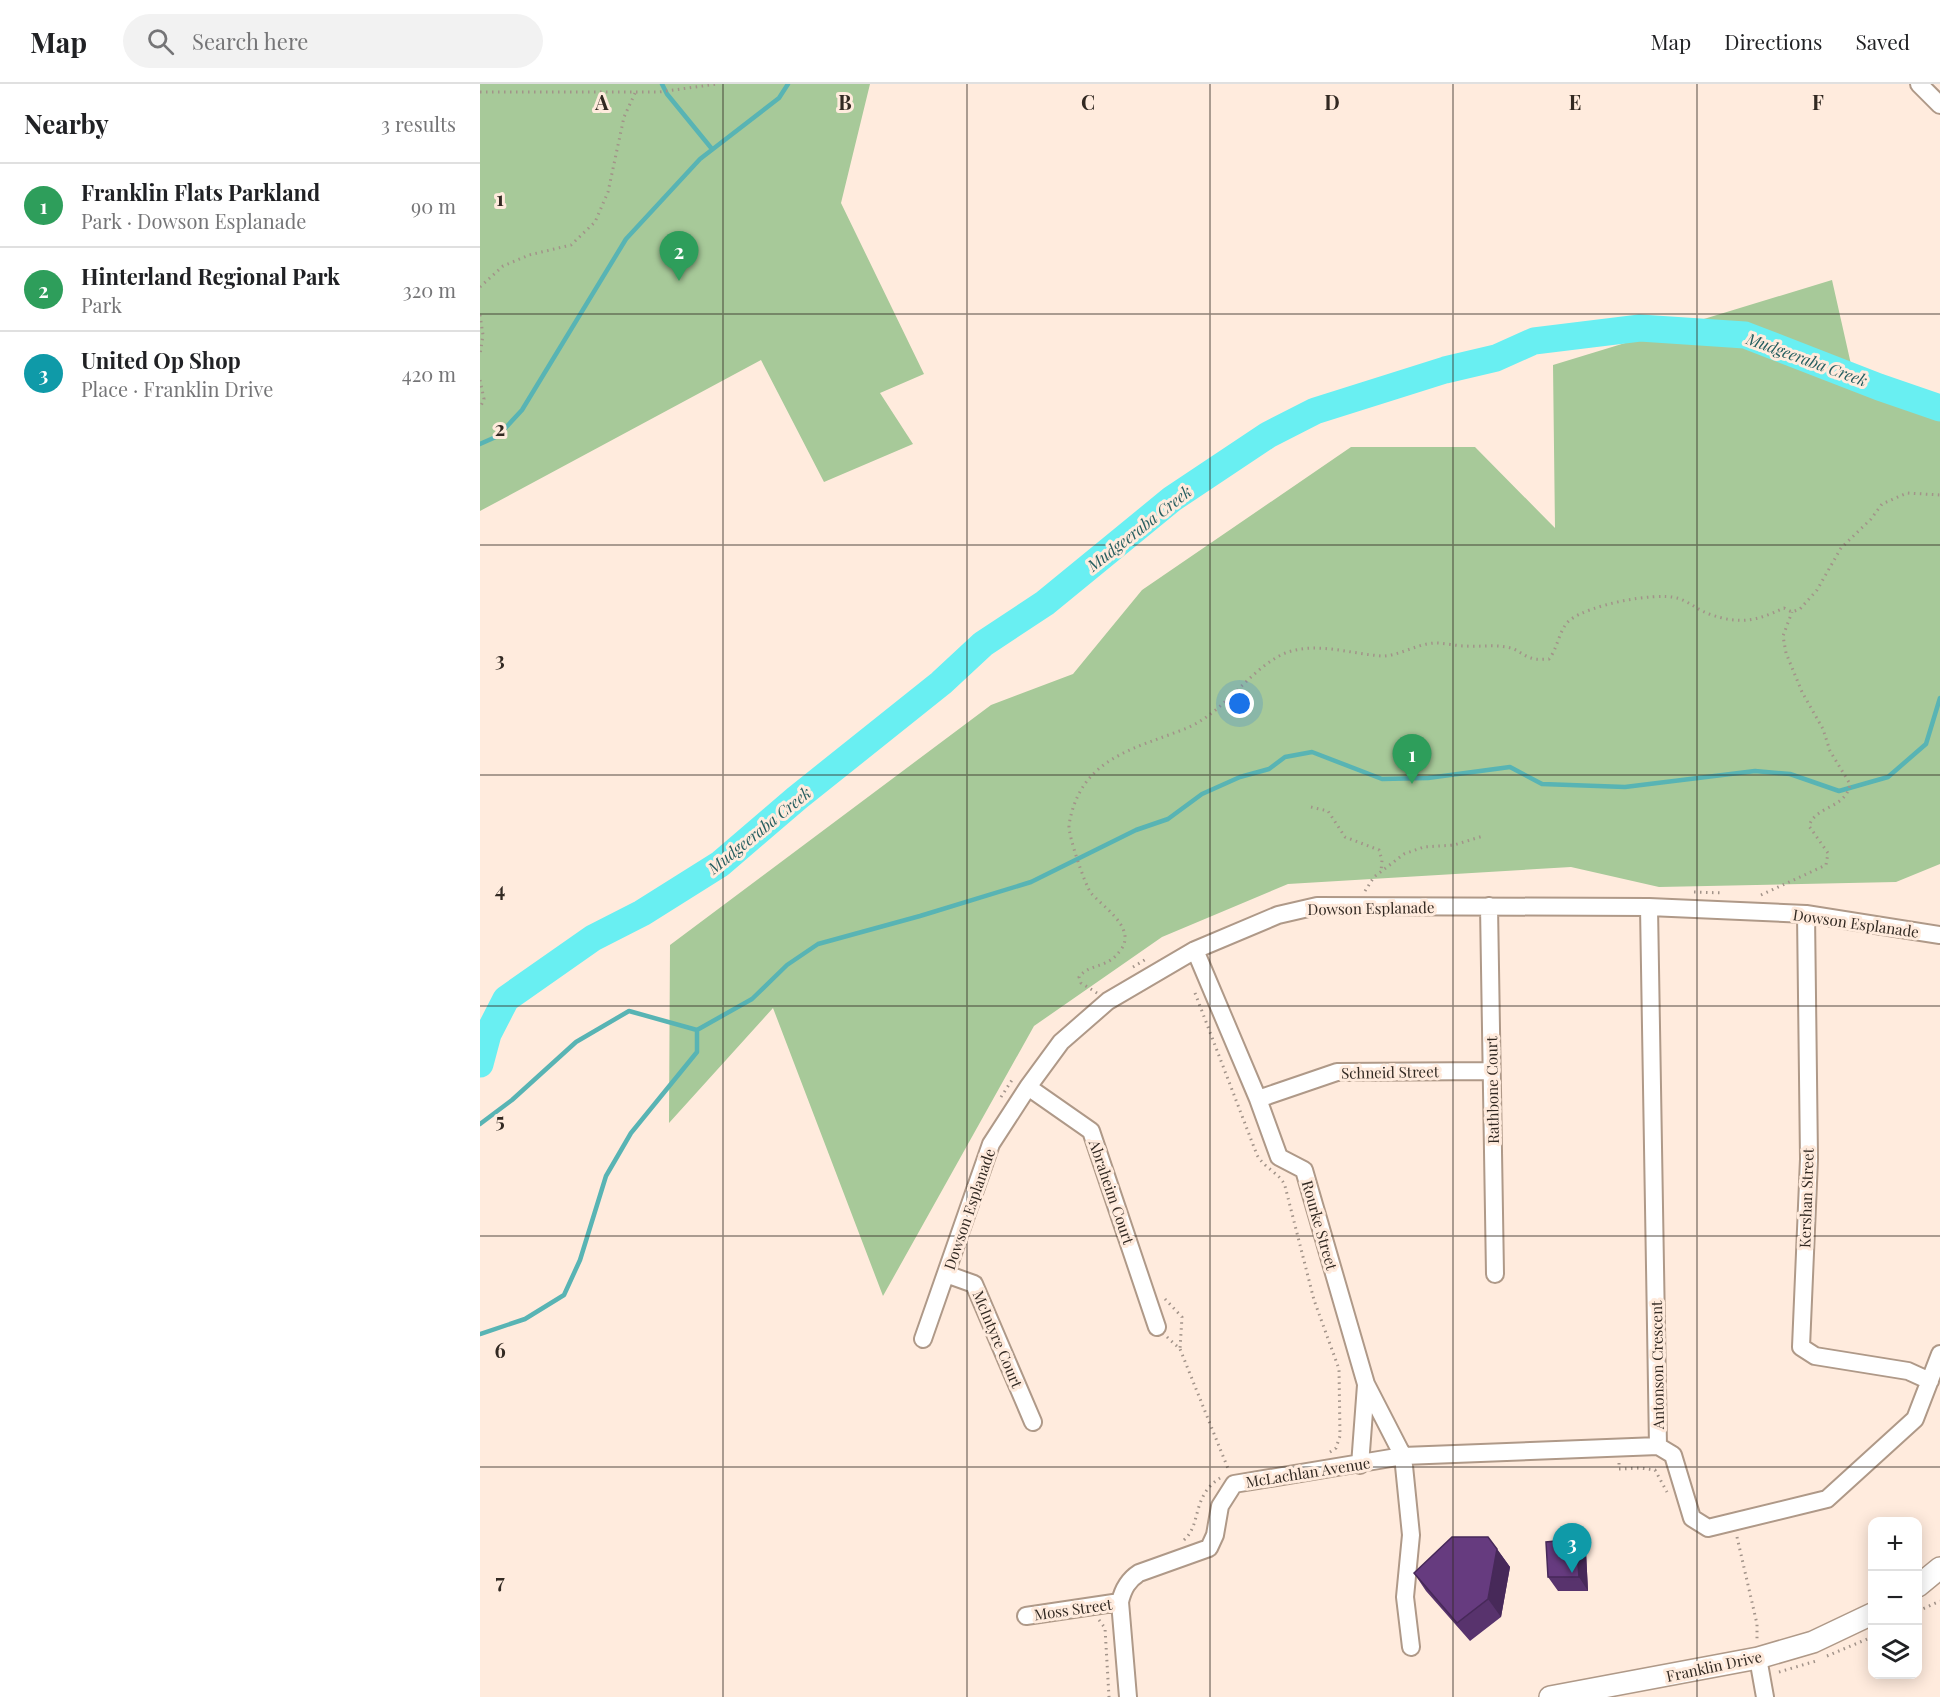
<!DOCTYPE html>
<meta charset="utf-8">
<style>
body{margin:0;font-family:"Playfair Display",serif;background:#f2f2f2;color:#202124}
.controls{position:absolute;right:18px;bottom:18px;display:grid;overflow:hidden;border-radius:12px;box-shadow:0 3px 15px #0003}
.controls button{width:54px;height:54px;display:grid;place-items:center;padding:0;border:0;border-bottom:2px solid #e0e0e0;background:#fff;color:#202124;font:30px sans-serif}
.you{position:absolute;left:760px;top:620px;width:21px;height:21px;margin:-15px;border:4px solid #fff;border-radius:50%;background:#1a73e8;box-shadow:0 0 0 9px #1a73e833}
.badge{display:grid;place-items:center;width:39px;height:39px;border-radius:50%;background:#ea580c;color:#fff;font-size:20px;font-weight:700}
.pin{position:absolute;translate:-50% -50px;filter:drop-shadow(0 2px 3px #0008)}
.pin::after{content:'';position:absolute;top:32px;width:21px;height:18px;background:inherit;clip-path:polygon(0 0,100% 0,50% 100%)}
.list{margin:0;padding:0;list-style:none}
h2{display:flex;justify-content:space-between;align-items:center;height:78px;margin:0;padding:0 24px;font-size:26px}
h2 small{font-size:20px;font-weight:400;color:#757577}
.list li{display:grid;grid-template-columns:39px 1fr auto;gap:18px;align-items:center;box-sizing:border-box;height:84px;padding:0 24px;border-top:2px solid #e0e0e0}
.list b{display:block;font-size:22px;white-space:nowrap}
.list p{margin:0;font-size:20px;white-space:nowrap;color:#757577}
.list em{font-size:20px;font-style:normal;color:#757577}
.icon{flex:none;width:33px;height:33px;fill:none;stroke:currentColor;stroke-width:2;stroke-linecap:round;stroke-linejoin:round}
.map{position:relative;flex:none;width:1460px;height:1613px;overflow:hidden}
header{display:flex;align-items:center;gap:36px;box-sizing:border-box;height:84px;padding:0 30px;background:#fff;border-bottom:2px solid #e0e0e0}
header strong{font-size:28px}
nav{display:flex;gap:33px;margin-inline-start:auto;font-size:21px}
.search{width:420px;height:54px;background:#f2f2f2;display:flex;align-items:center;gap:15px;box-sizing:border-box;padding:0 21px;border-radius:33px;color:#757577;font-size:22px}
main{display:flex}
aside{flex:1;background:#fff}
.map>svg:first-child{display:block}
.green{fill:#a7c999}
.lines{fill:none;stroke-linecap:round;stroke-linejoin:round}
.stream{stroke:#58b4b4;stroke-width:4.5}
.river{stroke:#69eff2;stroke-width:27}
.minor-casing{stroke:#af9988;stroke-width:20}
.major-casing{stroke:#af9988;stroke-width:24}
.path{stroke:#a29389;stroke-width:3;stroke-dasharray:1.5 4.5;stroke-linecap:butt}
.minor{stroke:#fff;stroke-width:16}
.major{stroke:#fff;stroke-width:21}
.wall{fill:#58336d}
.shaded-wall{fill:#472959}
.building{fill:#663b7f;stroke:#472959;stroke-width:1.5}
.grid{fill:none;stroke:#322922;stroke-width:1.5;stroke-opacity:0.55}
.labels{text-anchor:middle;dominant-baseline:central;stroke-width:6;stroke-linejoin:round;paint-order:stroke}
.street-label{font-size:15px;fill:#322922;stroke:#ffebdd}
.water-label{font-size:16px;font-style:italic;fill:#255d5f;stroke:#ffebdd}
.grid-label{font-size:20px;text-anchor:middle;font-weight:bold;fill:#322922;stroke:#ffebdd;stroke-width:6;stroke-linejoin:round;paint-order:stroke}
</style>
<header>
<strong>Map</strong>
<div class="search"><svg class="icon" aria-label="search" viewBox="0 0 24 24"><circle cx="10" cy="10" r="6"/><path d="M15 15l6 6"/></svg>Search here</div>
<nav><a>Map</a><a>Directions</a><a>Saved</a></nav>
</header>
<main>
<aside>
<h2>Nearby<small>3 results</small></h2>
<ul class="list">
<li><span class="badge" style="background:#2e9e5b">1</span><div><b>Franklin Flats Parkland</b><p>Park · Dowson Esplanade</p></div><em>90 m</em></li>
<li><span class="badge" style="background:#2e9e5b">2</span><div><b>Hinterland Regional Park</b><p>Park</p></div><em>320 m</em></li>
<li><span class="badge" style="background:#0f9aa8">3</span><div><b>United Op Shop</b><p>Place · Franklin Drive</p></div><em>420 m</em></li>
</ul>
</aside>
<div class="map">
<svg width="1460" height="1613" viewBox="0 0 1460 1613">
<rect width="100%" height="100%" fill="#ffebdd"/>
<path class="green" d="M0 0H390L361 119 444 290 400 309 433 360 344 398 281 276 0 427Z
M1352 196 1377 307 1460 314V780L1416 798 1179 803 1091 783 808 800 682 853 554 942 403 1212 293 924 189 1039 190 861 511 621 593 590 662 506 871 363H995L1075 444 1073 281Z"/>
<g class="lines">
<path class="stream" d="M182 0 187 10 232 65
M0 360 18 352 42 326 146 155 220 75 299 14 308 0
M0 1040 32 1016 96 958 149 927 217 946 272 915 307 881 338 860 440 832 551 798 656 746 688 735 722 710 760 693 789 685 805 673 832 668 902 695 948 694 1030 683 1062 700 1145 703 1275 687 1310 690 1359 707 1408 693 1446 660 1460 614
M0 1250 45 1235 84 1211 100 1176 126 1092 151 1049 217 968V946"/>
<path class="river" d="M0 980 8 950 26 915 113 854 162 829 240 780 317 714 461 599 503 560 565 519 692 415 788 351 835 327 965 286 1016 274 1054 257 1160 244 1265 251 1399 303 1460 324"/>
<g class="minor-casing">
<path id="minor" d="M1439 0 1460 21
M1009 822 1015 1190
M1169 823 1178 1362
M1326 830 1329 1075 1321 1263 1335 1272 1428 1287 1450 1297
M715 866 778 1015 799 1073 824 1086 886 1300 923 1372 931 1451 925 1513 931 1563
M548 1003 611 1047 677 1243
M778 1015 857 988 1011 987
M466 1190 494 1200 553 1338
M443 1255 511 1060 548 1003 581 958 628 917 715 866 798 831 837 822 1169 823 1326 830 1460 851
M1178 1362 1193 1371 1212 1434 1228 1444 1347 1415 1435 1335 1460 1270
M880 1381 886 1301
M546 1532 640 1518
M1278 1574 1285 1613
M648 1613 640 1518C643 1505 648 1496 659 1489L729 1464 735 1451 740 1422 754 1400 923 1372 1178 1362"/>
</g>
<g class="major-casing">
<path id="major" d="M1438 1502 1460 1484
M1070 1613 1278 1574 1333 1558 1392 1530"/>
</g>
<path class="path" d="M0 8H179L237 0
M0 203 23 182 49 171 91 161 115 138 128 108 144 33 156 7
M0 231 3 251 0 271
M0 296 4 315 0 324
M831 723 848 727 865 753 899 766 902 776 901 788
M885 807 894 793 924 770 944 763 974 761 1003 752
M1214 808 1244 809
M1281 811 1346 781 1348 769 1329 742C1336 721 1366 725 1370 700L1350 667 1343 645 1322 608 1306 569 1303 552 1312 528
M653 883 668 874
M617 909 601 899 599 893C611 878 628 886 642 864 655 843 623 823 611 809 605 801 588 751 589 741 600 673 655 665 707 644 747 627 771 582 808 568 839 558 871 570 902 572 919 572 936 560 955 559 965 559 976 562 986 562 1001 563 1016 560 1031 564 1038 566 1044 572 1051 574 1056 576 1063 575 1069 575 1078 564 1079 545 1090 536 1109 521 1173 508 1197 514 1208 517 1218 526 1229 530 1260 541 1276 537 1304 524L1312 528 1320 525 1337 506 1361 464 1391 435 1402 420 1427 409 1460 411
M715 909 777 1071C785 1085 801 1090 805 1102L834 1216 859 1285 860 1352 856 1364 850 1368
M521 1013 534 993
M685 1215 702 1233 700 1265
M687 1253 700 1265 749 1387
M1139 1379V1385L1160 1384 1175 1386 1187 1408
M1257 1453 1277 1540V1558
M704 1456C722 1440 711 1413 740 1394
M1438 1527 1460 1517
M619 1536 625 1544 629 1613
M1347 1572 1392 1553
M1299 1588 1336 1577"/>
<use href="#minor" class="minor"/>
<use href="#major" class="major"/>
</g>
<path class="wall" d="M1017 1465 1030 1483 1021 1533 990 1557 946 1507 934 1489Z
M1106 1468 1108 1507H1078L1068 1493Z"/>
<path class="shaded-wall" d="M1096 1455 1106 1468 1108 1507 1099 1493Z
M1017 1465 1030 1483 1021 1533 1008 1515Z"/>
<path class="building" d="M972 1453H1008L1017 1465 1008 1515 977 1539 934 1489Z
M1096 1455 1099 1493H1068L1066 1458Z"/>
<path class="grid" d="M243 0V1613M487 0V1613M730 0V1613M973 0V1613M1217 0V1613M0 230H1460M0 461H1460M0 691H1460M0 922H1460M0 1152H1460M0 1383H1460"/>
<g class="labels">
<g class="street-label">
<text transform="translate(891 824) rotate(-1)">Dowson Esplanade</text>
<text transform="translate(1376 839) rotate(8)">Dowson Esplanade</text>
<text transform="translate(910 988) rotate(-1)">Schneid Street</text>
<text transform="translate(1012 1006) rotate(-91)">Rathbone Court</text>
<text transform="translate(632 1108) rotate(71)">Abraheim Court</text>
<text transform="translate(1326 1114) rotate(-88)">Kershan Street</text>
<text transform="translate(489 1125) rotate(-71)">Dowson Esplanade</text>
<text transform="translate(840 1141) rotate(74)">Rourke Street</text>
<text transform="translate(518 1255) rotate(67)">McIntyre Court</text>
<text transform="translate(1177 1281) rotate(-91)">Antonson Crescent</text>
<text transform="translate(828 1388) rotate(-9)">McLachlan Avenue</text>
<text transform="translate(593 1525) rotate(-8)">Moss Street</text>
<text transform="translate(1234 1582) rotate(-12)">Franklin Drive</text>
</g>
<g class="water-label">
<text transform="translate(1327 275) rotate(20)">Mudgeeraba Creek</text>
<text transform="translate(659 444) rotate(-38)">Mudgeeraba Creek</text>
<text transform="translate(279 746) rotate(-39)">Mudgeeraba Creek</text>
</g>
</g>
<g class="grid-label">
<text x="122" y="26">A</text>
<text x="365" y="26">B</text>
<text x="608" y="26">C</text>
<text x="852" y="26">D</text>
<text x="1095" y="26">E</text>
<text x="1338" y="26">F</text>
<text x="20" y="122">1</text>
<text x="20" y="352">2</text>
<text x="20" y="583">3</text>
<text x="20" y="813">4</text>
<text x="20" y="1044">5</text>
<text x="20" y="1274">6</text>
<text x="20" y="1505">7</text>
</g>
</svg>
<div class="controls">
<button>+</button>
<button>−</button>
<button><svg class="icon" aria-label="layers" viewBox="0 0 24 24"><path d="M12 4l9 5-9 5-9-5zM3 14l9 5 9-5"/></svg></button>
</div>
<div class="you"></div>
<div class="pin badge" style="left:932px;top:700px;background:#2e9e5b">1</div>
<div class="pin badge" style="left:199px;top:197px;background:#2e9e5b">2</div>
<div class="pin badge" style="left:1092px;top:1489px;background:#0f9aa8">3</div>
</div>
</main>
